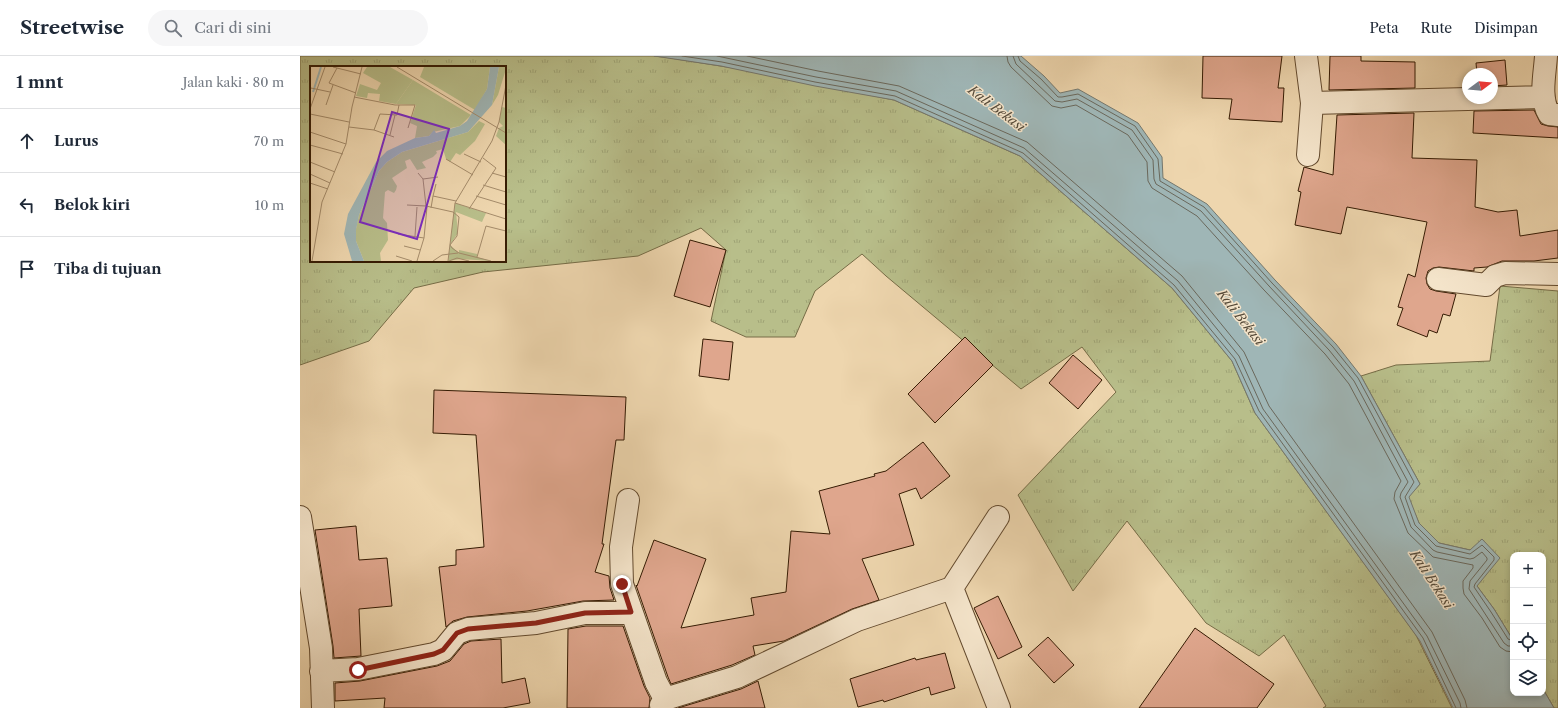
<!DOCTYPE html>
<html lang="id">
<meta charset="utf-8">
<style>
body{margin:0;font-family:"Libre Caslon Text",serif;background:#f6f6f7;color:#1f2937}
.controls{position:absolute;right:12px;bottom:12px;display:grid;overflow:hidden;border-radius:8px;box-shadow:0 2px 6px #0003}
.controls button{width:36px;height:36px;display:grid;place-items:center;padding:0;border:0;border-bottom:1px solid #e0e1e3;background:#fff;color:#1f2937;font:20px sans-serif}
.compass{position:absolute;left:1162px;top:12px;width:36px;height:36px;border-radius:50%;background:#fff;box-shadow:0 2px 6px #0003;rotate:74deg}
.stop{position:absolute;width:12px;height:12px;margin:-9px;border:3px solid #8f2418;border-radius:50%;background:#fff}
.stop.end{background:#8f2418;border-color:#fff;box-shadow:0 1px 4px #0008}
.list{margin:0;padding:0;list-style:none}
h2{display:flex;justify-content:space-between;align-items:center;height:52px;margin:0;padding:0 16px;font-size:17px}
h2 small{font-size:13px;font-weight:400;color:#747a83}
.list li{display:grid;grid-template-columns:26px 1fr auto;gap:12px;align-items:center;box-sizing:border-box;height:64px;padding:0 16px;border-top:1px solid #e0e1e3}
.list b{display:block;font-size:15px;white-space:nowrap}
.list em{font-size:13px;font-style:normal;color:#747a83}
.icon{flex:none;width:22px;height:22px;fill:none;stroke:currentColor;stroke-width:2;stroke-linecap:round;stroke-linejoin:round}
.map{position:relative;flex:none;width:1258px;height:652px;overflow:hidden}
header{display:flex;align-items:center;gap:24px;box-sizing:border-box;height:56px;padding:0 20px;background:#fff;border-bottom:1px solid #e0e1e3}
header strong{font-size:19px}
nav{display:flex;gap:22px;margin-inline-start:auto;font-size:14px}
.search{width:280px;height:36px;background:#f6f6f7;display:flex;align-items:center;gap:10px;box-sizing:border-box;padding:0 14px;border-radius:22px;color:#747a83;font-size:15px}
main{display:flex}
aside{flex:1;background:#fff}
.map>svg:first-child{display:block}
.grass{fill:url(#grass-tufts);stroke:#766c46;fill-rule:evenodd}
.water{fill:#9fb6b6;stroke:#75786e}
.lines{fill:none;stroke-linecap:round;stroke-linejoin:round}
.shore{stroke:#6a685c;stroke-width:1}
.building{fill:#dfa68d;stroke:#351b03}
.minor-casing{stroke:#634a2e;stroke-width:24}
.minor{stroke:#f4e4ca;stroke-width:22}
.route{stroke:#8f2418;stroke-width:5}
.labels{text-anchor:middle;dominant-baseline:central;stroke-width:3;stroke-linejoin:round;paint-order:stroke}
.water-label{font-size:13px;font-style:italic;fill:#554a39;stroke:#f4e4ca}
.inset-river{fill:none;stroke:#9fb6b6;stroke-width:2}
.inset-road{fill:none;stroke:#a48b6a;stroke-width:1}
.view{fill:#7b2cbf;fill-opacity:0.15;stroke:#7b2cbf;stroke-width:2}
.inset-edge{fill:none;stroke:#351b03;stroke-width:2}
</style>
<header>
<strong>Streetwise</strong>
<div class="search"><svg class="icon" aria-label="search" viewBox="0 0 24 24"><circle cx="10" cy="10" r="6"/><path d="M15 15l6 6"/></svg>Cari di sini</div>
<nav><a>Peta</a><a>Rute</a><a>Disimpan</a></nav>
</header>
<main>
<aside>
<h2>1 mnt<small>Jalan kaki · 80 m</small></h2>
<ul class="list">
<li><svg class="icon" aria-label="ahead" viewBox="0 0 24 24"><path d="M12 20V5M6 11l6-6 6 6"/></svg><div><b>Lurus</b></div><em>70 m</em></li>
<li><svg class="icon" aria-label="left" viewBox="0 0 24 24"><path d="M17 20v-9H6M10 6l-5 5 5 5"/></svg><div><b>Belok kiri</b></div><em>10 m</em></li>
<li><svg class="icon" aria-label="arrive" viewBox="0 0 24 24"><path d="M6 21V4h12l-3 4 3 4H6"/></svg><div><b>Tiba di tujuan</b></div></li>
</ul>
</aside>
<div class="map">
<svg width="1258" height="652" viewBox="0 0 1258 652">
<defs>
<pattern id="grass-tufts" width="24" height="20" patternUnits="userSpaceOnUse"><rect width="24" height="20" fill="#b8be8a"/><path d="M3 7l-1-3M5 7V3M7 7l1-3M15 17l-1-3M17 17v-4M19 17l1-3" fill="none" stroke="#9fa375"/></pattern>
</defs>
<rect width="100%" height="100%" fill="#eed6ae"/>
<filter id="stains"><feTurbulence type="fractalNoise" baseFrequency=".005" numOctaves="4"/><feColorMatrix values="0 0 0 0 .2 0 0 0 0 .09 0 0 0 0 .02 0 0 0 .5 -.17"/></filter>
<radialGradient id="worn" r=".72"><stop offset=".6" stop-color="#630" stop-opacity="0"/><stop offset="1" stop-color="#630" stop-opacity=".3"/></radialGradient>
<path class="grass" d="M0 0H353L364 1 433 12 594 44 720 100 872 232 932 305 955 357 1116 579 1152 652H1023L1026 650 984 579 959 600 906 567 827 465 773 535 718 439 816 336 782 291 721 333 586 220 562 198 515 235 495 281H446L411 265 426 194 401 172 338 200 183 216 114 232 69 285 0 309ZM11 11H205V205H11Z
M1200 230 1258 235V652H1254L1243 633V499H1213V584L1194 553 1177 530 1170 494 1139 487 1119 467 1108 441 1120 428 1061 320 1096 309 1190 305Z"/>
<path class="water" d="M354 0H721L744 20 760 37 778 33 838 67 862 101 863 122 907 148 975 224 1036 288 1061 320 1120 428 1109 441 1119 467 1139 487 1170 494 1182 483 1200 502 1177 530 1194 553 1213 584V637H1243V633L1254 652H1153L1120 585 955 357 932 305 872 232 720 100 594 44 515 30 421 10Z"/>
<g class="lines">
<path class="shore" d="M382 0 422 6 515 26 595 40 723 97 874 229 935 303 959 355 1123 582 1156 652
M417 0 516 21 596 35 724 92 878 225 939 300 963 353 1127 580 1160 647 1161 652
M447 0 518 15 599 30 727 86 882 220 944 296 969 350 1132 576 1165 644 1167 652
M707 0 708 6 711 11 752 50 761 52 776 49 828 79 847 106 848 125 852 132 897 160 964 234 1025 298 1049 328 1101 425 1095 436 1094 443 1108 477 1133 501 1173 509V512L1163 525V532L1164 538 1182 562 1200 591 1206 595 1213 596
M713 0 716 8 755 45 762 46 777 43 832 74 853 104 854 123 856 128 901 155 969 230 1029 294 1054 325 1108 426 1101 437 1100 441 1111 471 1133 494 1137 496 1170 503 1174 502 1182 496 1187 502V504L1170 525 1169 533 1204 587 1208 590H1213
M718 0 720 5 741 23 758 41H762L778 38 835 70 858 103 860 125 904 151 972 227 1033 291 1058 322 1114 426 1105 441 1115 469 1136 490 1170 498 1182 489 1194 501V504L1175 528 1174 531 1191 556 1208 583 1213 585"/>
</g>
<path class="building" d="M903 0H982L978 32H984L982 66 929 63 932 43 902 42Z
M1030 0H1061V5L1115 6V32L1029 34Z
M1205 4 1207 29 1192 30V18H1177L1176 7Z
M1234 54 1241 68 1248 70 1258 71V82L1173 77 1174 55Z
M1114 57 1112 102 1177 104 1175 151 1198 156 1217 154 1220 180 1258 174V202L1234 205H1202L1187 211 1174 212V215L1139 211 1133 212 1128 215 1126 222 1127 228 1130 233 1136 235 1156 238 1150 260 1143 258 1137 277 1129 274 1127 281 1097 269 1103 252 1098 251 1108 218 1115 221 1127 166 1047 151 1041 178 995 169 1001 136 998 135 1004 111 1033 119 1037 59Z
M390 184 426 194 410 251 374 240Z
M665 281 693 309 635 367 608 338Z
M403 283 433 286 429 324 399 320Z
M773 299 802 324 778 353 749 327Z
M134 334 326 341 324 384H316L302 488H304L295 516 309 520 310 532 314 544 283 545 227 555 167 561 153 565 146 571 139 511 156 509V494L184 491 176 379 133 377Z
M623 386 650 420 621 443 616 432 599 438 614 489 562 503 579 544 552 553 484 585 453 590 455 599 432 609 371 628 368 621 336 529 337 530 354 484 406 503 381 572 454 559 451 542 486 536 491 475 530 478 519 435 575 420 574 418 586 415Z
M56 470 59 504 87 502 92 550 59 553 61 600 34 602 33 590 15 474Z
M698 540 722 591 698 603 674 552Z
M286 570H323L344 630 350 642 349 652H267L268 573Z
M895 572 974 628 957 652H839Z
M748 581 774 609 754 627 728 599Z
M201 583 202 627 225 622 230 647 203 652H84L85 642 35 645V627L60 625 137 610 150 605 164 588 171 585Z
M645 597 655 632 631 639 629 631 584 646 583 644 558 651 550 623 615 602 616 604Z
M458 625 465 652H378L441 633Z"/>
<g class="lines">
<g class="minor-casing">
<path id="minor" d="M1006 0 1012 47 1008 99
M1246 0C1245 18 1239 41 1249 58L1258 59
M1012 47 1243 41
M1138 223 1186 229 1195 220 1205 217 1258 218
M328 444 321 491 322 528 356 626 365 643
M0 461 21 592 23 652
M652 532 699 652
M21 615 58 613 134 598 143 594 157 577 168 573 236 567 285 557H331
M362 652 361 649 365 643 437 621 557 564 652 532 698 461"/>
</g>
<use href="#minor" class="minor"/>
</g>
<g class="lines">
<path class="route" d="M58 614 134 598 143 594 157 577 168 573 236 567 285 557 331 556 322 528"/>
</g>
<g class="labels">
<g class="water-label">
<text transform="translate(697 52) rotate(37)">Kali Bekasi</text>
<text transform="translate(941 261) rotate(52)">Kali Bekasi</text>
<text transform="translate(1132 523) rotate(57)">Kali Bekasi</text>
</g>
</g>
<g transform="translate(10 10)">
<rect width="196" height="196" fill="#eed6ae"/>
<path d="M114 1H180L177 23 165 44 110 11ZM189 1H196V3L188 29 182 39ZM103 14 161 49 150 60 123 66 119 70 105 72 107 60 100 57 106 39 86 38ZM192 41 196 42V79L186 70 189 62 193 60 189 56ZM169 55 175 58 165 75 150 89 146 87 140 96 136 93 133 83 126 85 127 87 123 91 112 96 116 102 107 104 100 93 95 95 97 102 82 112 87 120 86 124 84 127 78 124 75 126 73 152 77 157 78 174 70 187 71 195H54L46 175V163L49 149 69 105 77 96 92 86 158 66ZM145 137 176 147 172 156 146 146 148 167 140 179 149 187V184L167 188V191L181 195 151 193 138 195Z" fill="#b8be8a"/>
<path d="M57 1H80L103 14 86 38 69 35 70 28 58 27 57 32 46 30 50 18 67 24 71 17 53 7Z" fill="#b8be8a"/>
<path d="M180 1H189L182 39 158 66 92 86 77 96 69 105 49 149 46 164V175L54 195H42L34 168 38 148 66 96 77 85 105 72 119 70 124 64 126 67 150 60 157 55 177 23Z" fill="#9fb6b6"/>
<path class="inset-river" d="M3 26 11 1"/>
<path class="inset-road" d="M23 1 51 8M87 1 196 67M27 2 19 17 46 27M0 25 1 22 20 26M44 31 85 39H105L98 62M16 39 23 19M0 43 15 1M0 48 39 56M39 61 64 64 84 71M64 64 70 48 87 49 89 39M0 66 36 78M80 69 85 49M0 79 33 88M154 88 171 96M136 93 163 109M0 96 25 106M108 107 113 113 116 140 143 146 149 151 147 170 140 179 142 182 149 187 181 195M182 107 196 111M0 108 20 117M113 113 128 111M0 117 18 123M173 119 196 126M123 130 126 118M166 130 196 139M145 137 196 153M97 139 116 140M121 142 123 130 146 135M159 143 186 102 173 92M88 168 114 172M105 170 107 141M94 180 110 184M86 190 102 195M167 191 176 160 196 165M2 195 12 136 36 78 42 41 52 1M107 195 114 172 117 141M123 195 132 189 148 187M138 195 145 137 182 75 189 56 196 19M139 195 147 192 159 195"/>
<path class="view" d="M82 46 139 63 107 173 50 156Z"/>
<rect width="196" height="196" class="inset-edge"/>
</g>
<rect width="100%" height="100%" filter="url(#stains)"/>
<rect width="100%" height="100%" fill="url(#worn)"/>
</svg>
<div class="controls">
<button>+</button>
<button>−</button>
<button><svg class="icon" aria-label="locate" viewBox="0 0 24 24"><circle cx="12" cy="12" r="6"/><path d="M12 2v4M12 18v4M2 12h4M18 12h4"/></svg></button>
<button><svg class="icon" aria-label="layers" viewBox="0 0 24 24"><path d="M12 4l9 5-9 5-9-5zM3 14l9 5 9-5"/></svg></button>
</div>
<svg class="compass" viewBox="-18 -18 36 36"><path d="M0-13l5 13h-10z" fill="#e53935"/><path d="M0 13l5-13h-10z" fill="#747a83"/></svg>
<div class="stop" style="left:58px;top:614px"></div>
<div class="stop end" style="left:322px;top:528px"></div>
</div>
</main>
